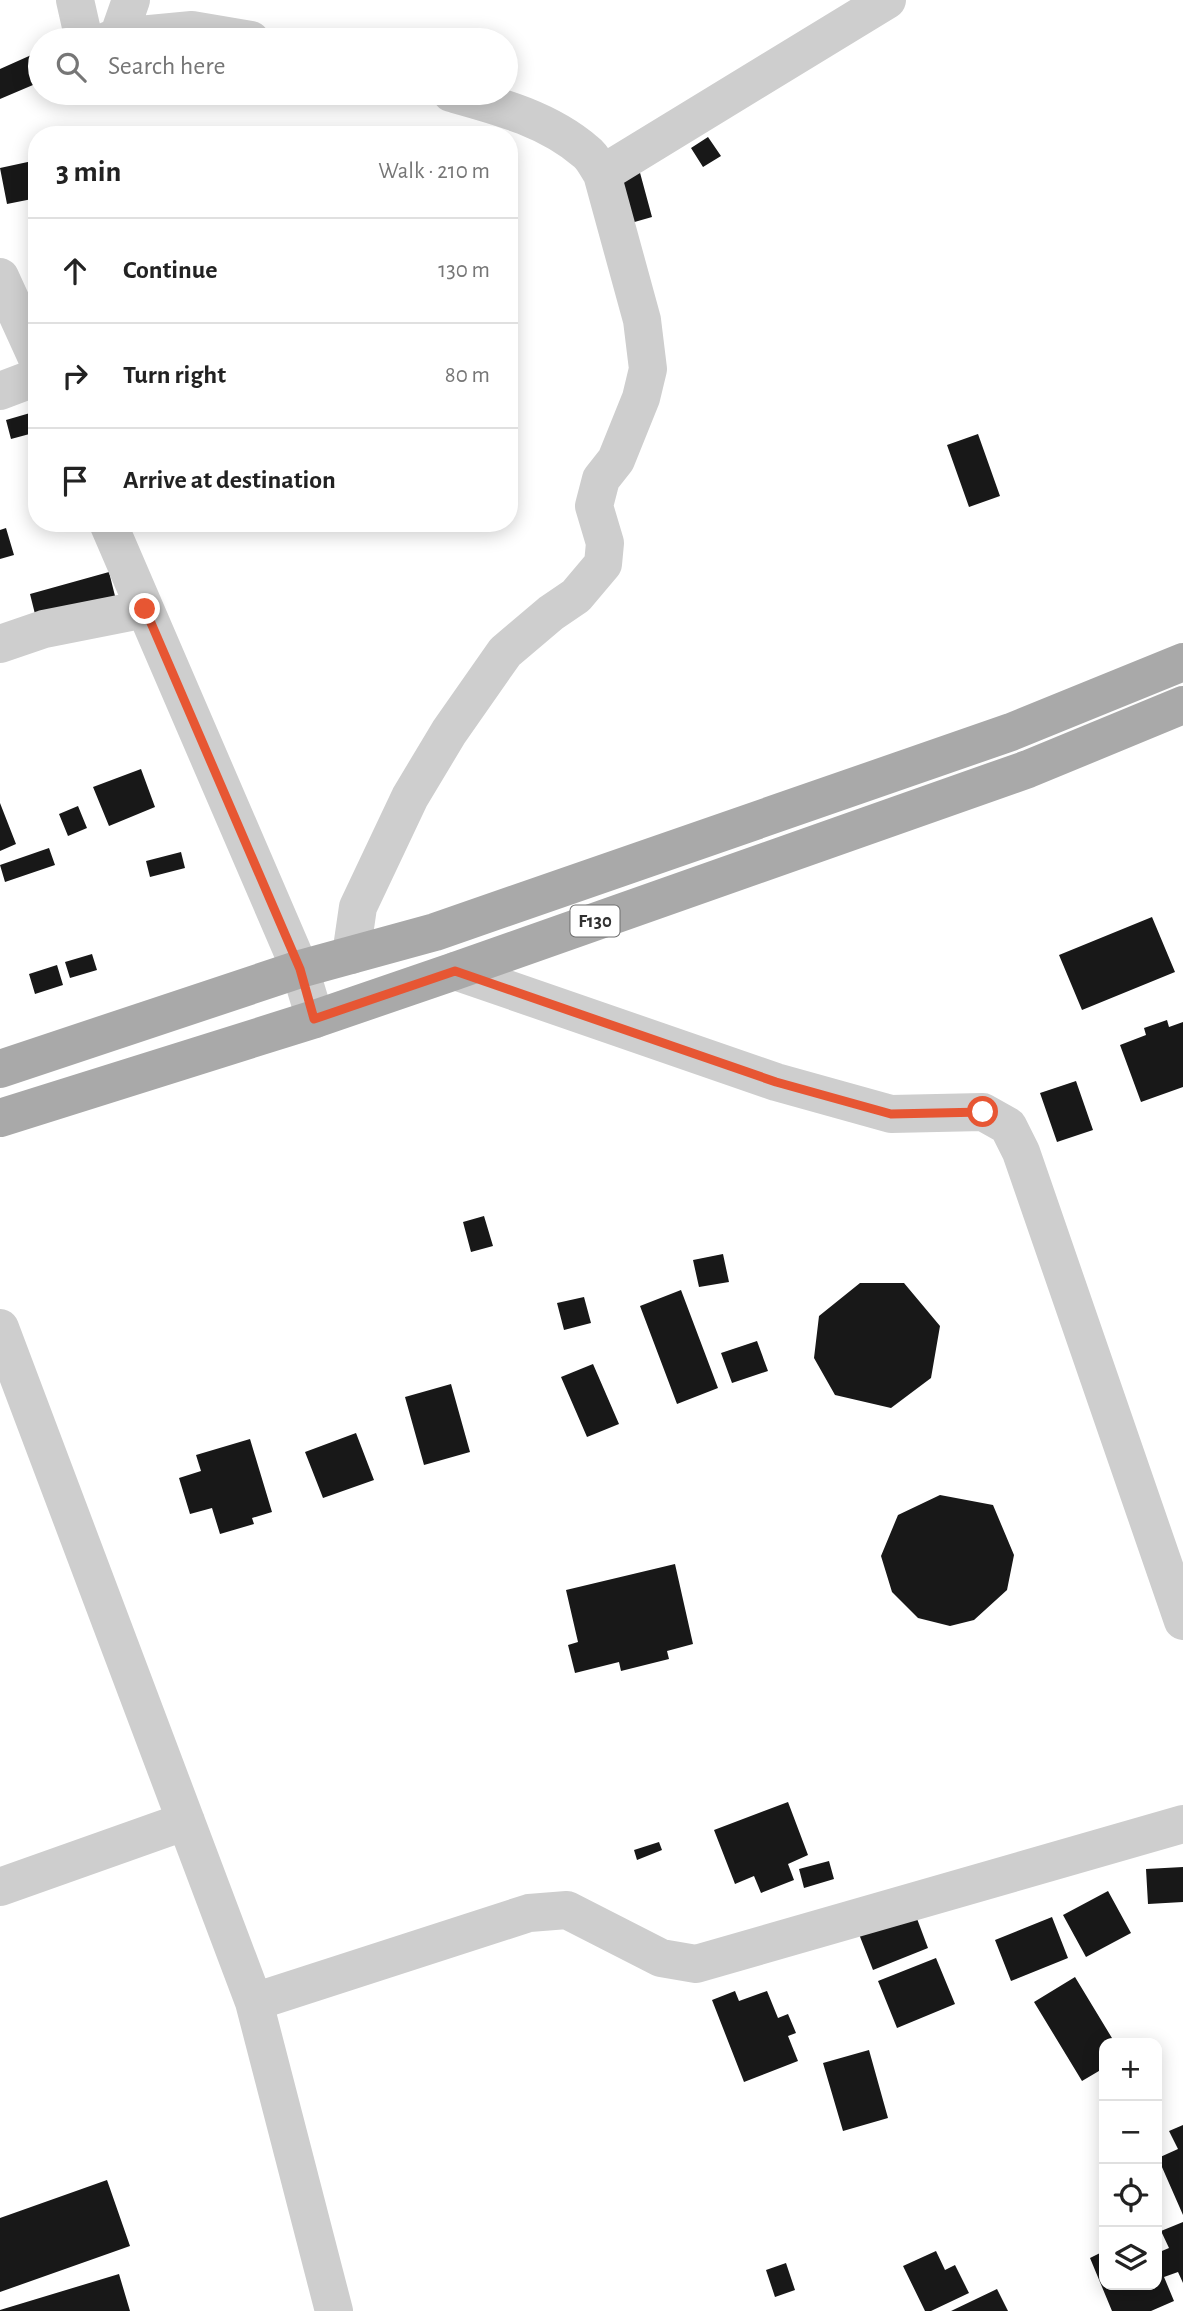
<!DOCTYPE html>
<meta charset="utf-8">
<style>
body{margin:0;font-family:"Alegreya Sans",sans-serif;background:#f6f6f6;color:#222}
.controls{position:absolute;right:21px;bottom:21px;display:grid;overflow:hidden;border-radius:14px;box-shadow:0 4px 18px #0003}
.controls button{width:63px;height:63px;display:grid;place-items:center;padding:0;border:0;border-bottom:2px solid #e0e0e0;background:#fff;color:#222;font:35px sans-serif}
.stop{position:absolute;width:21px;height:21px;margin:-16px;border:5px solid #e75633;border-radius:50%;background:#fff}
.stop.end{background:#e75633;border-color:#fff;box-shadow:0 2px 7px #0008}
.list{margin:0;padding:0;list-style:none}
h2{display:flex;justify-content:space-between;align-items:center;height:91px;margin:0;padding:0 28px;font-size:30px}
h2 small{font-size:23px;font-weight:400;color:#767676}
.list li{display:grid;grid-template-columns:46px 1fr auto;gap:21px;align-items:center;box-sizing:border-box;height:105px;padding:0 28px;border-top:2px solid #e0e0e0}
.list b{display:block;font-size:26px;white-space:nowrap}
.list em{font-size:23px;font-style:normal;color:#767676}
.icon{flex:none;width:38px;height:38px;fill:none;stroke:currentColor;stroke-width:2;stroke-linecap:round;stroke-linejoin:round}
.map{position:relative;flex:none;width:1183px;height:2311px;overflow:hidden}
.search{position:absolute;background:#fff;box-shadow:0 4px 18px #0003;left:28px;top:28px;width:490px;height:77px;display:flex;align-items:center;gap:18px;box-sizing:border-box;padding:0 24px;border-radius:38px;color:#767676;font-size:26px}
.panel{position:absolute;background:#fff;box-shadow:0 4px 18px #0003;left:28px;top:126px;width:490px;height:406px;border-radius:28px}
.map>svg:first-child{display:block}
.building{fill:#181818}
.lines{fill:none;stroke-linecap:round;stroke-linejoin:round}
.minor{stroke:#cecece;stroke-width:38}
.major{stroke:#a9a9a9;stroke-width:38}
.route{stroke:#e75633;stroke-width:9}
.labels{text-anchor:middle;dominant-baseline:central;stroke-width:7;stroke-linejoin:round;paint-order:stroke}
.shield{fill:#fff;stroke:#6f6f6f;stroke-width:2}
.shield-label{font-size:19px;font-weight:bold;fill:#313131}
</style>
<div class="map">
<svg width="1183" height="2311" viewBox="0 0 1183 2311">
<rect width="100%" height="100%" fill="#fff"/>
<path class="building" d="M38 52 40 82 0 99V69Z
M708 137 721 156 703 167 691 148Z
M37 160V198L7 204 0 168Z
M639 169 652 217 631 223 617 175Z
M37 256V275H36L30 259Z
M37 411V432L11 439 6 420Z
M978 434 1000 496 969 507 947 445Z
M37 483V510H35L28 485Z
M6 528 14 555 0 559V530Z
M109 572 116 600 37 622 30 594Z
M141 769 155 807 109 826 93 787Z
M0 803 16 844 0 851Z
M78 806 87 828 68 836 59 814Z
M49 848 55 865 5 882 0 865Z
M181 852 185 868 150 877 146 861Z
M1152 917 1175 972 1082 1010 1059 955Z
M92 954 97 970 70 978 65 962Z
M57 965 63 985 35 994 29 974Z
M1167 1020 1169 1027 1183 1022V1087L1141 1102 1120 1045 1146 1035 1144 1028Z
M1076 1081 1093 1130 1057 1142 1040 1093Z
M484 1216 493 1246 471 1252 463 1222Z
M723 1254 729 1282 699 1287 693 1260Z
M860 1283H904L940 1326 931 1378 891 1408 835 1395 814 1358 819 1316Z
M681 1290 718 1388 677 1404 640 1306Z
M584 1297 591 1323 564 1330 557 1303Z
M757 1341 768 1371 732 1383 721 1353Z
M593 1364 619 1424 587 1437 561 1377Z
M451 1384 470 1452 424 1465 405 1397Z
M356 1433 374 1480 323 1498 305 1452Z
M250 1439 272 1512 252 1518 254 1524 220 1534 212 1508 190 1514 179 1478 201 1471 196 1455Z
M940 1495 993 1505 1014 1555 1007 1590 974 1620 950 1626 918 1618 892 1592 881 1556 898 1515Z
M675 1564 693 1644 667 1651 669 1659 621 1671 619 1662 575 1673 568 1645 578 1642 566 1590Z
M788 1802 808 1855 788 1864 794 1880 761 1893 754 1876 735 1884 714 1830Z
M659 1842 662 1850 637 1860 634 1850Z
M829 1861 834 1879 804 1888 799 1869Z
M1183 1867V1902L1148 1904 1146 1869Z
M1108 1891 1131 1933 1086 1957 1063 1915Z
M913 1908 928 1948 873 1970 857 1929Z
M1052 1917 1068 1958 1011 1981 995 1940Z
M936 1958 955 2004 897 2028 878 1981Z
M1075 1977 1115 2043H1104V2068L1082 2081 1034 2002Z
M735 1991 739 2001 767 1991 778 2018 788 2014 796 2033 788 2036 798 2061 744 2082 712 2000Z
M869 2050 888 2118 843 2131 823 2063Z
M1183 2125V2215L1158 2158 1178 2149 1169 2131Z
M107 2180 130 2246 0 2292V2218Z
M1183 2222V2283L1178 2272 1164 2277 1174 2301 1151 2311H1112L1090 2258 1104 2251V2285H1157V2253L1169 2248 1161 2231Z
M936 2251 945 2270 955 2265 969 2293 931 2311H925L903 2266Z
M786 2263 795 2290 775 2297 766 2270Z
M119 2274 130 2311H0V2310Z
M997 2289 1008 2311H951Z"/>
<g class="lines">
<path class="minor" d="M75 0 84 40
M118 37 131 0
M109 40 118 37 192 30 251 40
M602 174 887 0
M0 277 37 358
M0 391 37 377
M108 523 300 969 315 1019
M0 644 44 629 145 609
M351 955 358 907 410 797 449 732 505 652 551 613 576 596 603 564 605 543 594 506 601 479 616 460 641 398 648 369 642 320 602 174C597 167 593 157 586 152 548 119 498 106 451 93
M455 971 776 1082 891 1114 983 1112 1008 1126 1021 1152 1183 1621
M0 1328 254 2002 334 2311
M0 1887 186 1821
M254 2002 529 1913 567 1910 661 1958 696 1964 1183 1824"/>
<path class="major" d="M0 1069 300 969 435 932 1011 732 1183 662
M0 1118 315 1019 455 971 1028 769 1183 705"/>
</g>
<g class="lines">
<path class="route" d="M145 609 300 969 314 1019 455 971 776 1082 891 1114 983 1112"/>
</g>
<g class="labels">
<rect class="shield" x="570.5" y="905.5" width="49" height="31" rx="5"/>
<g class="shield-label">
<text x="595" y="921">F130</text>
</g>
</g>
</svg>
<div class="controls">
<button>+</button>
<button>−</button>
<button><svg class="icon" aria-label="locate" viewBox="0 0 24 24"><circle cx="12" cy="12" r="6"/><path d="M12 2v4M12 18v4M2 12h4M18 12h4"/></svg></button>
<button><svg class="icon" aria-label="layers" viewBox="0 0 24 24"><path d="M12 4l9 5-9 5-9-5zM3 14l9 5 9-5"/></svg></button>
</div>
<div class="stop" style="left:983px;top:1112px"></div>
<div class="stop end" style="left:145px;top:609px"></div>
<div class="search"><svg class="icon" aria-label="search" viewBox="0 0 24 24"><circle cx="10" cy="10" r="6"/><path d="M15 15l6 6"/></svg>Search here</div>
<section class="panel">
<h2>3 min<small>Walk · 210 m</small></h2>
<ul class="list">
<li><svg class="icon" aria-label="ahead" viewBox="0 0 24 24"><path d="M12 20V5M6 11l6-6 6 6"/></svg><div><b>Continue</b></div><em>130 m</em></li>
<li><svg class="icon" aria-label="right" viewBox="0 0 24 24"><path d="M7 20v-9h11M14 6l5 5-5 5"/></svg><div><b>Turn right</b></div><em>80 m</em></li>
<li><svg class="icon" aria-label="arrive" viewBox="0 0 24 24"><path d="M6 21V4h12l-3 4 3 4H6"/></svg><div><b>Arrive at destination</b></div></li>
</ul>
</section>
</div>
